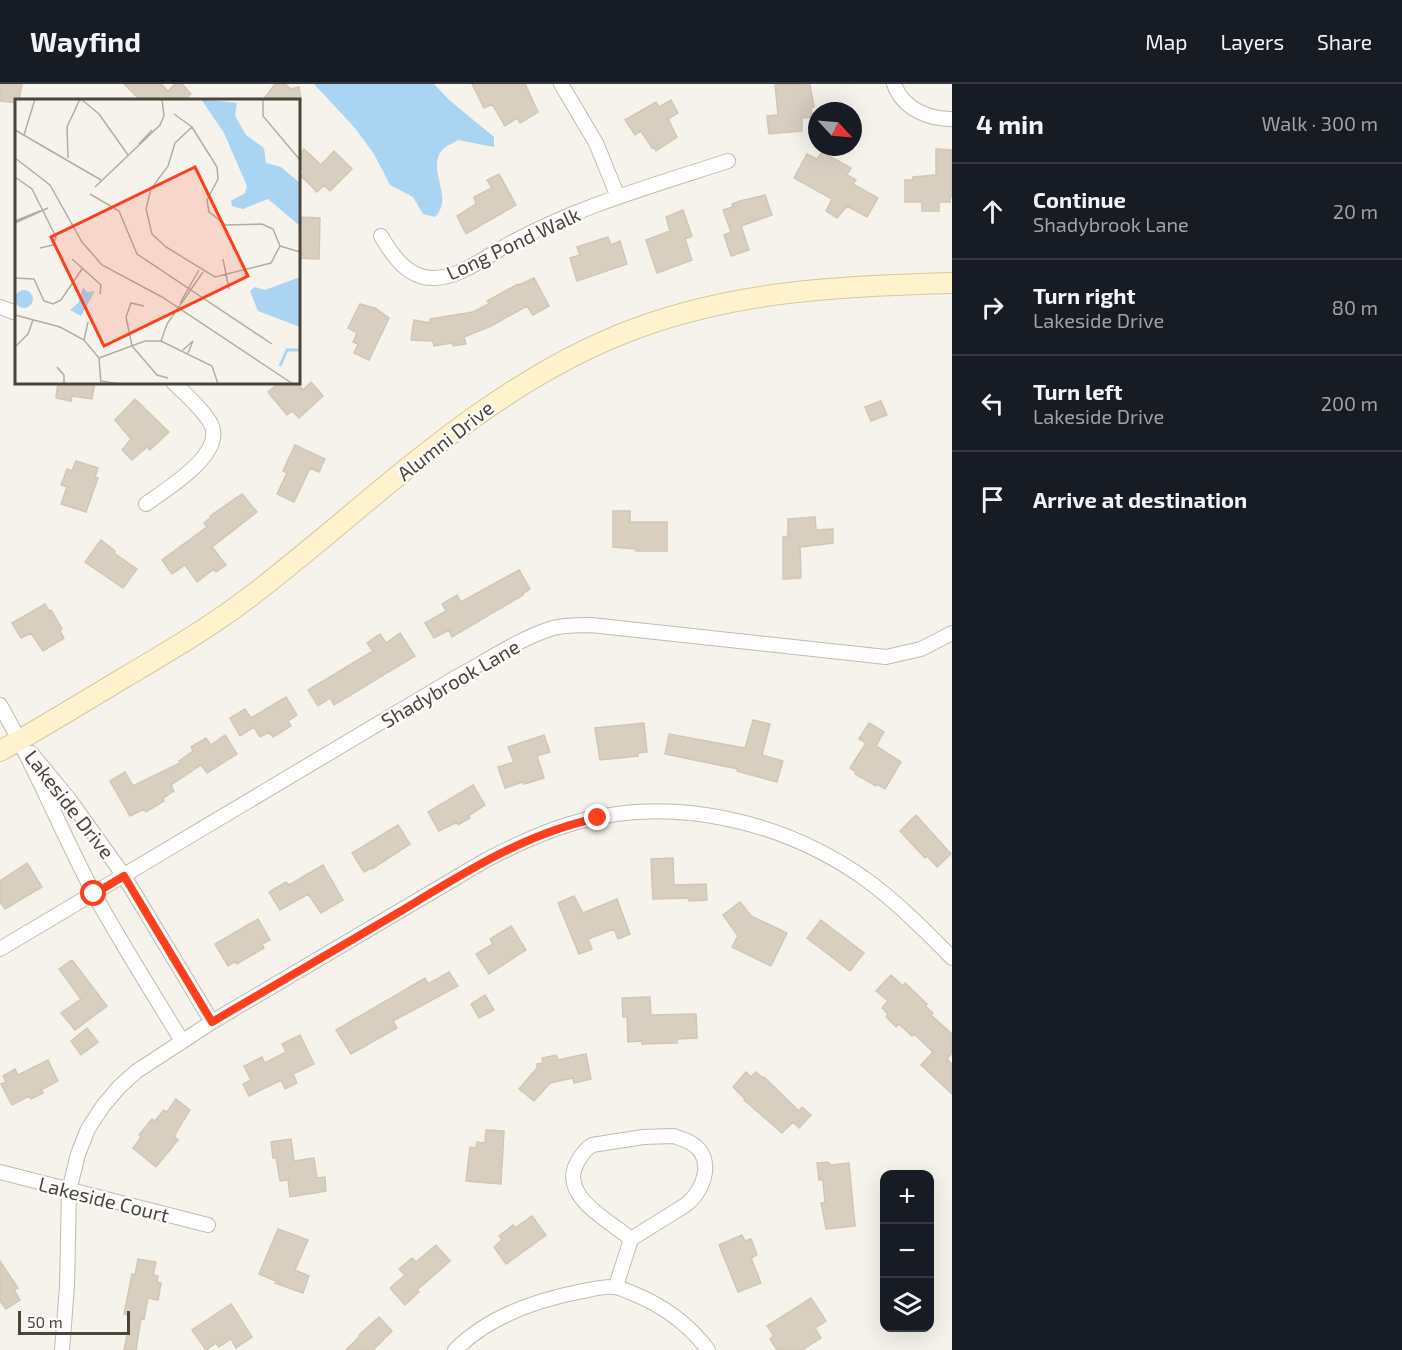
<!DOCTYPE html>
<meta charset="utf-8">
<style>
body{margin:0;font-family:"Exo 2",sans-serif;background:#20242c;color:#f1f3f6}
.controls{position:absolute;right:18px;bottom:18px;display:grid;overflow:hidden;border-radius:12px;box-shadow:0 6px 24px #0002}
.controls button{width:54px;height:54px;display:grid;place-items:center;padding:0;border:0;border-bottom:2px solid #363941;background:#171b24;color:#f1f3f6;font:30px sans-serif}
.compass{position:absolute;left:808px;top:18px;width:54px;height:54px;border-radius:50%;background:#171b24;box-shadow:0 6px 24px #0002;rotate:116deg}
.scale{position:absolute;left:18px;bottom:15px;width:112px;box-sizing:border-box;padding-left:6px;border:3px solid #4b4439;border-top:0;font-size:16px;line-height:21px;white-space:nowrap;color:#4b4439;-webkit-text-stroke:4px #fff;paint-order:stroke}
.stop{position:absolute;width:18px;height:18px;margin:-14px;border:4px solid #fc3f1d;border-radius:50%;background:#fff}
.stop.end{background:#fc3f1d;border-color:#fff;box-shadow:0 2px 6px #0008}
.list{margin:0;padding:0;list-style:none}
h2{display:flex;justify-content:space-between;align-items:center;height:78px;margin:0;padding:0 24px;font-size:26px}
h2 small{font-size:20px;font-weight:400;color:#9ea1a6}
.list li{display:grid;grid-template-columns:39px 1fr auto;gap:18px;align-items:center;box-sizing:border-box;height:96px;padding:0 24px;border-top:2px solid #363941}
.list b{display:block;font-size:22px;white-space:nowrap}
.list p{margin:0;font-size:20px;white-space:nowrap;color:#9ea1a6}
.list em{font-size:20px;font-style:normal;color:#9ea1a6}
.icon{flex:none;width:33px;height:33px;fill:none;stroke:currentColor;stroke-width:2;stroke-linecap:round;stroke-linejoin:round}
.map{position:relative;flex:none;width:952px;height:1266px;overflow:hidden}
header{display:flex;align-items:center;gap:36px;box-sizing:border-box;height:84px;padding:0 30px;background:#171b24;border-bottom:2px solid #363941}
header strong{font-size:28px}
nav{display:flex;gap:33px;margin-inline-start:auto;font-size:21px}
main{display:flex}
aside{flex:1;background:#171b24}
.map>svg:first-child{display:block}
.water{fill:#a9d4f2}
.building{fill:#d8cfc1;stroke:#d3c7b4;stroke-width:1.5}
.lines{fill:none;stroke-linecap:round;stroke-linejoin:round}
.minor-casing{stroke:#c2bbae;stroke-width:16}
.secondary-casing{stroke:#d6c79b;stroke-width:22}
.minor{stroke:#fff;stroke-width:14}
.secondary{stroke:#fff3cd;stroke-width:20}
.route{stroke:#fc3f1d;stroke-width:8}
.labels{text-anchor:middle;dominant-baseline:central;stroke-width:4.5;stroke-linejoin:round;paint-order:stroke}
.street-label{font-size:20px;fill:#4b4439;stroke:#fff}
.inset-river{fill:none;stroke:#a9d4f2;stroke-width:3}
.inset-road{fill:none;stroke:#b2ada4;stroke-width:1.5}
.view{fill:#fc3f1d;fill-opacity:0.15;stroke:#fc3f1d;stroke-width:3}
.inset-edge{fill:none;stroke:#4b4439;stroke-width:3}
</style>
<header>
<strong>Wayfind</strong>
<nav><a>Map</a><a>Layers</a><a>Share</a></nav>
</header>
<main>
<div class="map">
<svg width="952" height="1266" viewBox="0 0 952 1266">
<rect width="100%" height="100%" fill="#f6f3ec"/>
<path class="water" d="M314 0H434L448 15 494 53V63L458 56C453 59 446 62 442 66 426 87 455 113 435 133L423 130 413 113 390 101 374 70 355 44Z"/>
<path class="building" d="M0 0H22L19 16H16V19L0 17Z
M124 0H161L168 7 175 0H182L191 10 184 16H140Z
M275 0H285L291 5 299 3 301 16H263Z
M472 0H525L538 28 520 39 517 34 505 42 492 20 484 24Z
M775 0 810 1 814 23H811L812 33 802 34V47L769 50 767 32 778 31Z
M671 16 678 29 668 35 677 53 656 67 654 63 652 64 641 47 635 51 625 36 656 18 659 23Z
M304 65 321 81 334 67 352 85 330 107 324 101 317 108 301 92 304 88 298 83V71Z
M936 65 952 66V113H950V118H939V127H922V118H905V96H913V93L936 91Z
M822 68 851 84 847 91 856 96 853 100 878 114 867 133 847 122 837 134 826 127 832 115 794 94 807 70 817 75Z
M499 90 516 121 466 150 457 132 476 120 474 113 492 104 487 96Z
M765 111 772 131 741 142 749 166 731 172 724 151 731 148 723 126 733 123 732 120 740 117Z
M683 126 692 152 685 155 692 176 657 189 646 156 670 147 666 133Z
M298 133 320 134 319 175 298 174Z
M608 153 611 161 620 157 627 180 577 197 570 174 580 171 577 163Z
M534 194 549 222 533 231 527 222 491 242 464 253 466 260 453 262 452 259 434 262 433 257 411 256 414 236 430 239V235L473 228 489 220 487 217 518 200 519 201Z
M360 220 375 224 389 234 369 276 354 269 358 260 353 258 357 249 348 244Z
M58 298H95L92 315 72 312 71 317 56 314Z
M280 298H297L303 306 311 298 323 312 299 334 292 327 287 331 268 308Z
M135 315 169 348 150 366 147 363 132 376 122 366 131 355 115 336Z
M881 317 887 331 871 337 865 323Z
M295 361 325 375 319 388 310 384 294 418 277 410 287 389 283 387Z
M76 377 98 384 95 393 98 394 86 428 61 420 67 403 61 401 67 385 72 387Z
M242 410 257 428 212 463 226 481 216 488 214 485 197 498 185 481 172 490 162 476 207 443 204 439 211 433 210 432Z
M613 427H630V438H667V467H636V465L613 463Z
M815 433 816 446 833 445V459L800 463 801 494 783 495V453L788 452V435Z
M101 456 115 467 114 469 137 485 123 504 85 478Z
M519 486 530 505 522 510 523 511 452 553 449 546 434 554 425 539 446 527 442 520 457 511 461 518Z
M45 520 49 527 51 526 62 545 60 547 64 554 43 567 31 549 21 554 12 539Z
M400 549 415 572 334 621 330 614 318 622 308 606 373 567 367 559 380 550 386 559Z
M286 613 297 631 288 637 291 642 273 653 269 648 260 653 254 643 240 652 230 634 245 625 251 634Z
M753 636 770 640 762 671 783 677 777 698 737 687 738 685 665 670 669 650 745 664Z
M644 639 647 668 638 669V672L600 676 595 644Z
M869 639 884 648 876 662 901 678 885 705 877 700 876 702 855 690 856 688 850 684 866 659 859 655Z
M225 651 237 670 207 689 201 681 171 701 174 707 163 714 164 717 146 728 144 725 130 732 110 697 125 688 133 702 180 679 179 677 193 667 191 663 206 654 211 661Z
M544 651 550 668 537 672 544 694 524 700 523 698 505 704 498 683 514 678 508 663Z
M473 701 485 721 468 732 470 734 458 741 457 738 439 747 428 728Z
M916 731 951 770 937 783 927 772 925 774 900 747Z
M398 741 410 760 372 785 371 784 364 788 352 769Z
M673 774 674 801 706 800 707 816 689 817V814L653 815 651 775Z
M27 779 42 803 5 825 0 818V797Z
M323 781 343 816 321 829 308 810 280 826 269 808 286 798 289 801Z
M574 812 583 829 617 815 630 850 618 855 614 845 588 855 592 865 579 870 558 819Z
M740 818 751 832 787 849 771 882 732 863 738 852 723 831Z
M258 835 270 856 262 860 264 864 237 880 236 877 228 882 215 860Z
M821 836 864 869 850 887 807 854Z
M511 842 526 866 489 890 476 870 493 860 490 855Z
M72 876 107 922 75 946 61 929 81 915 59 885Z
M449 888 458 902 393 937 397 944 351 970 336 946 425 894 428 900Z
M891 891 903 902 905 899 927 920 925 922 933 929 931 931 952 950V969L947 975 952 980V1010L921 981 933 968 914 950 912 952 899 940 896 943 886 933 888 930 882 924 888 917 876 907Z
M485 911 494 926 479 934 471 920Z
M650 913 651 931 696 930 697 954 677 955V959L642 960V957L628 958 627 933H623L622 914Z
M87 944 98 958 81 971 71 957Z
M300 951 314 980 293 990 297 999 285 1005 281 996 249 1012 243 1000 251 996 244 982 262 973 265 979 286 968 282 960Z
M586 970 591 995 574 999 573 994 550 999 534 1017 519 1005 537 984V980L543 979 542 974 556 971 558 976Z
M48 976 58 997 41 1006 43 1009 31 1015 29 1012 12 1021 1 1000 6 998 3 992 15 985 18 991Z
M746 988 751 993 756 988 763 994 764 993 799 1027 802 1023 811 1031 799 1044 793 1038 782 1049 744 1016 745 1015 733 1003Z
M176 1015 190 1026 174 1052 178 1056 156 1083 133 1064 141 1053 139 1051 152 1035 155 1037 164 1026 167 1028Z
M486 1046 504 1047 501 1100 466 1097 470 1063 476 1064 477 1058 485 1059Z
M291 1055 294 1077 314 1074 317 1094 325 1093 326 1107 290 1113 288 1096 280 1097 276 1073 273 1074 271 1058Z
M828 1078 831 1081 849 1079 855 1142 826 1145 821 1119H825L823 1096H819L817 1079Z
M532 1132 546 1151 506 1180 494 1163 502 1156 499 1152 513 1141 515 1144Z
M278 1145 308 1156 295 1186 309 1192 303 1209 275 1199 276 1197 259 1190Z
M742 1151 745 1157 751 1155 757 1171 751 1174 761 1199 738 1208 719 1161Z
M436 1161 450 1177 417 1206 419 1208 405 1221 390 1204 405 1191 399 1185 412 1174 416 1178Z
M138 1175 156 1178 153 1191 158 1192 157 1198 161 1199 158 1216 148 1214 144 1235 141 1234 136 1266H124L131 1231 124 1230 132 1190 135 1191Z
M0 1177 18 1204 14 1206 20 1216 6 1225 0 1217Z
M811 1214 826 1237 815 1244 821 1254 802 1266H777L770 1255 774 1252 767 1242Z
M231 1220 252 1253 236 1264 231 1255 219 1263 216 1259 206 1266 192 1246Z
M379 1233 392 1247 373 1266H346L360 1252 359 1251Z"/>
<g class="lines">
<g class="minor-casing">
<path id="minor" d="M561 0 596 59 618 113
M894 0C903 25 928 35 952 35
M381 152C392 171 407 193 431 194 457 195 481 176 502 164 572 124 651 102 728 77
M0 223 16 229
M146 420C166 405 226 370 211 340 202 324 186 311 173 298
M0 621C35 682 61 747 93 808 121 859 152 908 182 957
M31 669 69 715 124 792 212 938
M0 865 455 594C487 577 518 555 553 544 565 541 578 541 591 541L886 573 921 565 952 549
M674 1052C679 1054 686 1056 691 1059 716 1074 704 1105 687 1120L631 1155C611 1138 563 1114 575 1083 579 1074 584 1066 592 1061L643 1053Z
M0 1088 208 1141
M616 1202 631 1155
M62 1266 67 1202 69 1107 78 1070 88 1045 103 1022 120 1002 137 987 212 938 486 776C513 762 540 749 570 740 670 710 784 736 868 797 898 819 926 847 952 874
M455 1266C488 1233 533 1217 578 1208 589 1206 603 1202 614 1203 620 1203 626 1207 632 1209 662 1221 688 1239 708 1266"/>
</g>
<g class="secondary-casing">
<path id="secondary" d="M0 667C43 643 85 617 127 592 169 567 212 542 251 512 371 420 477 309 619 251 726 207 839 202 952 199"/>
</g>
<use href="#minor" class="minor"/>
<use href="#secondary" class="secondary"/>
</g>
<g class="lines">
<path class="route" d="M94 810 124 792 212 938C275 901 338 864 401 827 464 789 525 749 598 734"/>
</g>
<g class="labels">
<g class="street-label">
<text transform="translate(513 159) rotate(-25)">Long Pond Walk</text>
<text transform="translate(445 356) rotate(-38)">Alumni Drive</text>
<text transform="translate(450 599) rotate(-30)">Shadybrook Lane</text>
<text transform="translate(70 720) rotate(52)">Lakeside Drive</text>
<text transform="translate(104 1115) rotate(14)">Lakeside Court</text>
</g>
</g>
<g transform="translate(15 15)">
<rect width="285" height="285" fill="#f6f3ec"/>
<path d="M186 0 222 4 220 17 231 36 249 49 251 64 266 68 285 84V127L253 100 228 110 217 107 216 102 230 94 232 87 209 34ZM285 178V228L243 212 235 192 240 188 250 191ZM68 188 72 193 80 192 66 217 55 211 63 204ZM0 200a9 9 0 1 1 18 0a9 9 0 1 1-18 0Z" fill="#a9d4f2"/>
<path class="inset-river" d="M265 267 272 251H285"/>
<path class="inset-road" d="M66 0 84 15 113 56M248 0V17L285 61M159 15 177 28 202 68 203 80 192 101 194 113 211 126 247 125 258 130 265 147 256 164 200 178 151 148 137 135 131 110 136 90 153 67 160 44 177 28M0 31 86 81M9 36 20 0M124 45 137 31M0 59 35 86 67 143 87 166 147 198 278 285M53 59 52 28 65 0M0 78 17 90 41 138 38 146 25 149M80 88 145 26 149 17 147 0M75 95 104 112 122 155 257 245M0 122 25 112M0 124 33 109M265 147 285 153M57 160 86 186 85 195M208 160 214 190M0 179 19 180 29 202 38 205 46 201 67 170M165 204 184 171M129 207 116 204 111 218 117 247 142 276 153 279M0 216 45 228 69 241 84 259 86 285M69 241 73 223M146 242 152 225 188 173M0 248 13 235 18 221M168 251 178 242 173 254M84 259 130 242H146L197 267 203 285M46 273 42 268 49 276V285M86 282 104 285"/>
<path class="view" d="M180 68 233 177 89 247 36 138Z"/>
<rect width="285" height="285" class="inset-edge"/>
</g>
</svg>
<div class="controls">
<button>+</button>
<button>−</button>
<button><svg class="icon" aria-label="layers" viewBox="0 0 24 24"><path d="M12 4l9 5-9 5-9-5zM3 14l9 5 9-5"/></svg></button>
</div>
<svg class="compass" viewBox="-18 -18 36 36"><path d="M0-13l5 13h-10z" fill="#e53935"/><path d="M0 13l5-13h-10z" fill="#9ea1a6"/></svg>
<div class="scale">50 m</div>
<div class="stop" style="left:94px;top:810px"></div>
<div class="stop end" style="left:598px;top:734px"></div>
</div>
<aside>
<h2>4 min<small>Walk · 300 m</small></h2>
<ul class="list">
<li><svg class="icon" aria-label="ahead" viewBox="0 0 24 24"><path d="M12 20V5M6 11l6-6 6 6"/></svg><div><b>Continue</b><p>Shadybrook Lane</p></div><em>20 m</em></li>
<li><svg class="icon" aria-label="right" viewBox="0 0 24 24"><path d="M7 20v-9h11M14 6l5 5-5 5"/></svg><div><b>Turn right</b><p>Lakeside Drive</p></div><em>80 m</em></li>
<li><svg class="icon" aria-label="left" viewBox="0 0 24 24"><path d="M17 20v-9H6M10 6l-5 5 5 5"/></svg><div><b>Turn left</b><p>Lakeside Drive</p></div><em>200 m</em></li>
<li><svg class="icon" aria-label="arrive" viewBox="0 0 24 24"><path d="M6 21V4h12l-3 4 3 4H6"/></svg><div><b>Arrive at destination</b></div></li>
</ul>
</aside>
</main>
